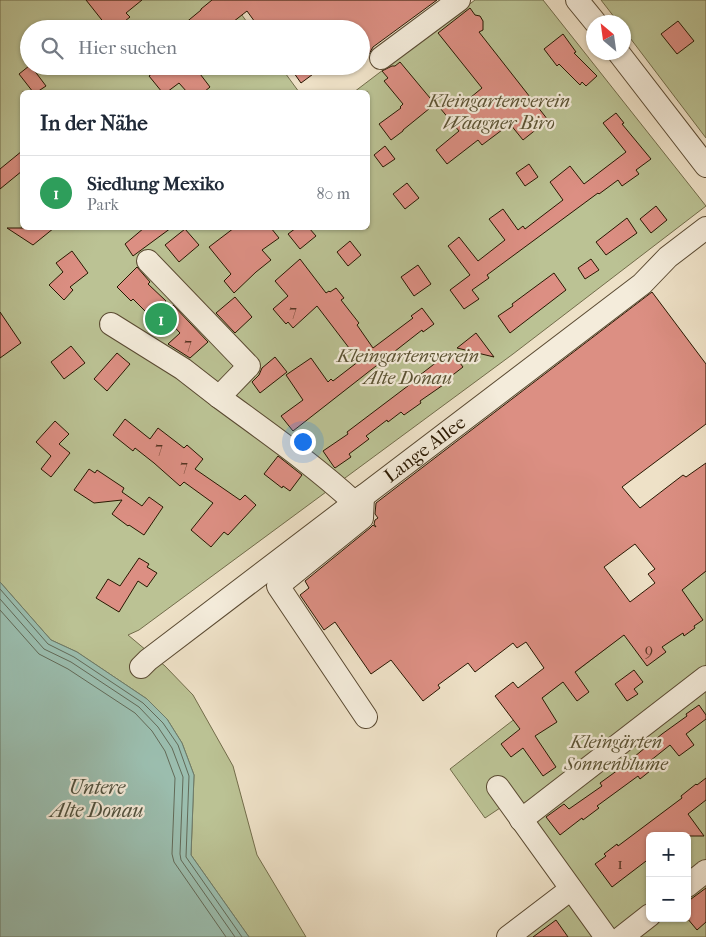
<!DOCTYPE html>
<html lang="de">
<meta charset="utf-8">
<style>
body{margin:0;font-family:"IM FELL French Canon",serif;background:#f2f2f3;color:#1f2937}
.controls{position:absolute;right:15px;bottom:15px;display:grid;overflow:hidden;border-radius:8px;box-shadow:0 1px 4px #0004}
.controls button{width:45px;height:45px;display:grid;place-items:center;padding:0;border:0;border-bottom:1px solid #e0e1e3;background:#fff;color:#1f2937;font:25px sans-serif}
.compass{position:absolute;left:586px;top:15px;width:45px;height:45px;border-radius:50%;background:#fff;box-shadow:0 1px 4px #0004;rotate:331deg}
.you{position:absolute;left:302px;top:441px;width:18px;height:18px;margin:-12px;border:4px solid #fff;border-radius:50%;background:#1a73e8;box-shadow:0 0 0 8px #1a73e833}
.badge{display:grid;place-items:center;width:32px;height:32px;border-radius:50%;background:#8f2418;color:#fff;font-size:16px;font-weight:700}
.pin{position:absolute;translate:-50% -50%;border:2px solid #fff;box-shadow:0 1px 5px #0006}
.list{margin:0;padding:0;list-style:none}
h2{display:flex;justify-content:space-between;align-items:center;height:65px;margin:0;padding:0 20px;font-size:21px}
h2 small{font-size:16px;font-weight:400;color:#747a83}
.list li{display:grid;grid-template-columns:32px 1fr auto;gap:15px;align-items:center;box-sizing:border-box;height:75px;padding:0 20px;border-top:1px solid #e0e1e3}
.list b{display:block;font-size:19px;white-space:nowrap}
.list p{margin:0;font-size:16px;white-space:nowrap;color:#747a83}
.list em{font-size:16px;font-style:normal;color:#747a83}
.icon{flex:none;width:28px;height:28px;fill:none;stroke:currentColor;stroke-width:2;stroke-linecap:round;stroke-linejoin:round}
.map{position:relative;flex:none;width:706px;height:937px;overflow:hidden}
.search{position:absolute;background:#fff;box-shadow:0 1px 4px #0004;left:20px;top:20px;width:350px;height:55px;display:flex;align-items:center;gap:12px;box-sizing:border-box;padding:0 18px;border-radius:28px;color:#747a83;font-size:19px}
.panel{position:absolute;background:#fff;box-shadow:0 1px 4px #0004;left:20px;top:90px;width:350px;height:140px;border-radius:8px}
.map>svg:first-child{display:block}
.green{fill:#bbc294;stroke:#726c4a;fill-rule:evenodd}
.water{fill:#9bbeaf;stroke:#6d7b69}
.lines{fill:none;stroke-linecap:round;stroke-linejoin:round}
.shore{stroke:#626a58;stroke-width:1}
.building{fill:#dc8f83;stroke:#281701;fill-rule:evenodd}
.minor-casing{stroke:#5a4a32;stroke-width:24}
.minor{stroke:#f4ecdb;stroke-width:22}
.labels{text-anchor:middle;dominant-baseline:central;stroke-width:4.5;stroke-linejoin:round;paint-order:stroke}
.number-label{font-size:16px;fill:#553522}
.park-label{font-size:19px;font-style:italic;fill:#5b5334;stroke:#f4ecdb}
.street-label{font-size:19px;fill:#281701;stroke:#f4ecdb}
.water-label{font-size:20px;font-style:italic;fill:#50513e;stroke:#f4ecdb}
</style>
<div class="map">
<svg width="706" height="937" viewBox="0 0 706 937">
<rect width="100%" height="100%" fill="#eee1c7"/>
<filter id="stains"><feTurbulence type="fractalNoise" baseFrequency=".004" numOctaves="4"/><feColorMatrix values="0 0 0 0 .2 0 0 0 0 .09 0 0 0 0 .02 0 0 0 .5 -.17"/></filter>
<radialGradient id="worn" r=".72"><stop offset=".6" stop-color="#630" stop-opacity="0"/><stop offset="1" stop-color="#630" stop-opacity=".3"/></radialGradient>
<path class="green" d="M0 0H231L252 29H29V66H280L299 92H22V228H368V92H354L475 0H543L706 206 513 354 139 630 128 635 165 666 193 695 233 766 257 855 306 937H249L191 855 194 775 182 743 167 719 147 699 77 652 51 640 0 582Z
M601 0H706V138L624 30V22H618Z
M706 571V937H498L559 890 500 808 485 818 450 769ZM650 836H687V918H650Z"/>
<path class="water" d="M0 582 51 640 77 652 147 699 167 719 182 743 194 775 191 855 249 937H0Z"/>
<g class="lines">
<path class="shore" d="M0 589 48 644 74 657 143 703 163 723 178 745 189 776 186 857 242 937
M0 599 44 649 71 662 139 707 158 727 172 748 183 777 180 854 181 860 235 937
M0 610 39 654 68 669 135 713 152 731 165 751 175 778 172 854 174 862 226 937"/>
</g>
<path class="building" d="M86 0H142L126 13 130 17 115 29H109Z
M212 0H437L373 47 369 54 361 60V29H260L247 11 224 29H178L201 10V9Z
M470 8 475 15 480 16 483 21V30L479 32 548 120 523 140 510 124 482 145 478 140 447 164 436 150 459 131 440 108 452 99 459 107 482 88 438 33Z
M678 21 694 41 677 54 661 34Z
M563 34 576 52 574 53 597 76 586 86 582 82 580 85 559 64 557 66 544 49Z
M400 62 435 104 403 130V131L391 140 379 124 401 108 400 107 403 104 384 81 388 78 382 71 392 66H395Z
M29 66H31L46 86 37 92H33L19 74Z
M162 66H194L210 87 204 92H187L179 83 167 92H162L149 76Z
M289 66H324L301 83Z
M616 113 624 123 622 124 651 159 636 170 639 174 622 186 618 180 599 194 598 193 487 275 489 278 472 290 479 299 464 309 450 290 470 275 448 246 459 237 478 261 505 240 489 219 503 209 518 230 523 226 525 229 563 200 550 182 570 166 584 184 626 152 603 123Z
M385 146 395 159 383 167 374 155Z
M22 151V171L0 189V169Z
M529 164 538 177 525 186 516 173Z
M407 183 419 198 405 209 393 194Z
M656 206 667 220 651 233 640 219Z
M627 218 637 233 606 255 596 242Z
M7 228H54L33 245Z
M144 228H171L133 256 125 244Z
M234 228H271L279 238 262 250 271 260 256 272 234 293 224 281 231 274 209 247Z
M296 228H309L316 236 300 249 288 234Z
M185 229 199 245 179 262 165 245Z
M350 241 361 255 348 266 337 252Z
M72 251 88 273 70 287 73 290 64 300 49 285 63 272 56 263Z
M300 259 326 293 329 291 330 292 336 288 344 298 341 300 359 323 357 325 373 348 413 318 411 316 422 308 434 324 423 332 422 330 293 431 281 416 303 400 286 375 311 358 328 382 331 379 333 381 359 361 317 306 293 328 288 322 286 324 273 309 288 296 275 281Z
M591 259 599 270 585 279 578 268Z
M418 265 431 284 414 296 401 277Z
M137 267 150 282 148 284 166 301 150 316 133 299 131 301 117 287Z
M554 273 566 290 510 333 498 316 513 306 512 304Z
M652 292 706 364V424L622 487 640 508 683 475 686 477 706 463V571L682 590 703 620 694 626 695 628 684 636 683 633 662 647 666 652 647 666 624 635 575 672 589 692 577 701 563 682 542 698 557 722 535 736 556 767 543 776 523 748 511 757 501 744 520 729 495 696 513 682 518 688 544 668 526 642 517 648 513 643 475 672 468 663 438 685 440 688 423 701 391 660 371 674 335 622 324 630 300 595 309 588 305 581 370 528 373 525 376 527 374 524 375 520 378 518 375 514 376 503ZM635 544 655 569 648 574 655 583 630 602 604 567Z
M235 297 252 317 235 333 216 313Z
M173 305 208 342 190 358 168 344 180 333 163 315Z
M0 312 21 343 0 358Z
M476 333 494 357 457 348Z
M71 346 85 363 64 379 51 362Z
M451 351 463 367 445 381 446 383 420 401 421 403 404 415 401 412 388 422 387 420 366 436 369 439 349 454 351 457 335 468 334 467 323 451 348 434 347 432 421 376 420 375Z
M117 353 130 364 107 391 94 379Z
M275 357 287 372 260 393 252 382 259 375 262 368Z
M125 419 150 439 158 428 184 448 187 445 203 459 195 469 240 500 245 495 256 505 228 535 224 532 211 547 191 530 213 503 184 482 180 486 154 463 135 448 133 451 113 435Z
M55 421 69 434 59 444 70 453 51 477 41 469 51 456 36 442Z
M278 456 302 475 290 491 283 486 282 488 264 474Z
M89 469 95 473 97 470 124 488 122 492 142 506 149 497 163 507 144 535 129 525 128 526 112 514 122 500 94 503 74 490Z
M139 558 149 564 147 567 157 573 147 587 138 581 119 612 96 598 108 579 120 586Z
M634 670 643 682 634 689 638 694 627 701 615 684Z
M699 705 706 715V719L686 734 694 745 679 756 670 745 645 765 650 771 640 779 638 776 597 806 599 808 583 820 582 818 560 835 546 817 564 804 569 809 602 786 600 783 629 762V761L662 734 687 716 686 714Z
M706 778V800L688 814 704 836H650V858L612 887 595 864 606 856 604 854 617 844 618 846 682 798 681 796 696 784 697 785Z
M706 888V922L697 930 687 918V902Z
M556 920 568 937H533Z"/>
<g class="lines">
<g class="minor-casing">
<g id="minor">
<path d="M577 0 595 22"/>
<path d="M618 52 706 166"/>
<path d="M381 58 459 0"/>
<path d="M148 261 249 366 219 397C265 431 313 464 355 503"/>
<path d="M111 324 183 369 219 397"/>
<path d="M363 496 362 518 278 586 366 717"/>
<path id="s1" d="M141 667 148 660 642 284 668 257 706 228"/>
<path d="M498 787 606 937"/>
<path d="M521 820 706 677"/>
<path d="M687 886 706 871"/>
<path d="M508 937 571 889"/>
<path d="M622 937 650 915"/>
</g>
</g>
<use href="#minor" class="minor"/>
</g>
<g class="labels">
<g class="number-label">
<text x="293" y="310">7</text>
<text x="188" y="343">7</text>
<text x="159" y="447">7</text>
<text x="184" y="465">7</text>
<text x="649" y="649">9</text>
<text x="620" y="863">1</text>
</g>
<g class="park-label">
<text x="499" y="101">Kleingartenverein<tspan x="499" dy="22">Waagner Biro</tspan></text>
<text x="408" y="356">Kleingartenverein<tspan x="408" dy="22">Alte Donau</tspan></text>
<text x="616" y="742">Kleingärten<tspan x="616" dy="22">Sonnenblume</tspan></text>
</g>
<g class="street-label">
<text stroke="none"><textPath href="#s1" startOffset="358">Lange Allee</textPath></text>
</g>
<g class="water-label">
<text x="97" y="787">Untere<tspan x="97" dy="23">Alte Donau</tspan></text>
</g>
</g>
<rect width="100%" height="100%" filter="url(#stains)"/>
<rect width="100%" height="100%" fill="url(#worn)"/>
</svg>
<div class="controls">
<button>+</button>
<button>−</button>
</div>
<svg class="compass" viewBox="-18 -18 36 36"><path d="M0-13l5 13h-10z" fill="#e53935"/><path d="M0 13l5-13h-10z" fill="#747a83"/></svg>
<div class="you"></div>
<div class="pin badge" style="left:161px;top:319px;background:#2e9e5b">1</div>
<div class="search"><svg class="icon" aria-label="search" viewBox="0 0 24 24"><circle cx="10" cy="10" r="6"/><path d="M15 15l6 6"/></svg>Hier suchen</div>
<section class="panel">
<h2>In der Nähe<small></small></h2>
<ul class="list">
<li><span class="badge" style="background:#2e9e5b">1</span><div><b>Siedlung Mexiko</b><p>Park</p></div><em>80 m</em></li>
</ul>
</section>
</div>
